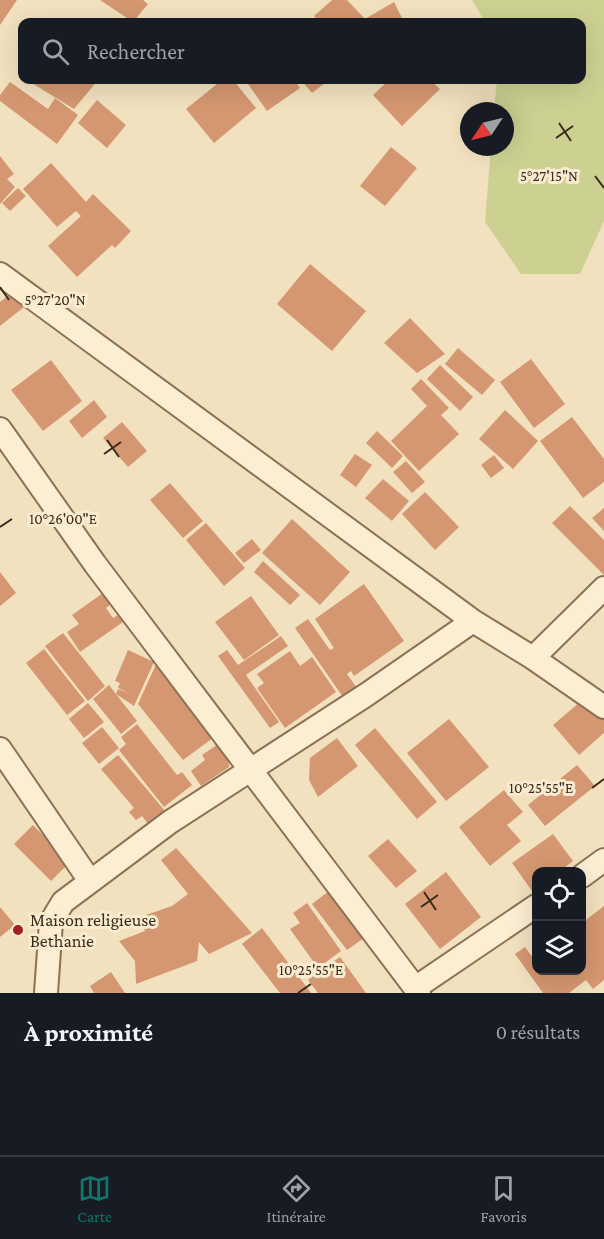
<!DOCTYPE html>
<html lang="fr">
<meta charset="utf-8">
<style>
body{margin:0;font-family:"Crimson Pro",serif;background:#242831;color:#f1f3f6}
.controls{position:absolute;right:18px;bottom:18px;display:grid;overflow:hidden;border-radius:12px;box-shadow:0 6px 24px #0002}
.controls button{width:54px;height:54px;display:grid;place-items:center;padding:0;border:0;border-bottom:2px solid #363941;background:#171b24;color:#f1f3f6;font:30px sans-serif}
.compass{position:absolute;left:460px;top:102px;width:54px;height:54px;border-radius:50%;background:#171b24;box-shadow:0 6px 24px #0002;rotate:235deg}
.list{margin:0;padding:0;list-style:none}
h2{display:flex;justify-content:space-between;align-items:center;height:78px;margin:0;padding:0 24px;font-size:26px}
h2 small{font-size:20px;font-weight:400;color:#9ea1a6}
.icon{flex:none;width:33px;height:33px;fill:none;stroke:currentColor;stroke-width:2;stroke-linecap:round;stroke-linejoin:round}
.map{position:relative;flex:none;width:604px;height:993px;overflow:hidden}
.search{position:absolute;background:#171b24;box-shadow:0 6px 24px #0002;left:18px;right:18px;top:18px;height:66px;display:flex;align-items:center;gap:15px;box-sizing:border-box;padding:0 21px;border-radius:12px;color:#9ea1a6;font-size:22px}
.sheet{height:162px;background:#171b24}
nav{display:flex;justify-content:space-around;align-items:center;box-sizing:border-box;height:84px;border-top:2px solid #363941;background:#171b24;font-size:16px;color:#9ea1a6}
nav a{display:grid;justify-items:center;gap:3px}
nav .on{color:#0f766e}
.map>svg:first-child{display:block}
.green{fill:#ccd192}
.building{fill:#d49771}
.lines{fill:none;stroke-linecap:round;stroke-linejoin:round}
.street-casing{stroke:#8d7155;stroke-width:26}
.street{stroke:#fceed3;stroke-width:22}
.ticks{fill:none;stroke:#3b2a1c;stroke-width:2}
.poi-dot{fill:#a21f25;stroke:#f9ebd0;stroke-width:2}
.labels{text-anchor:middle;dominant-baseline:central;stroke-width:6;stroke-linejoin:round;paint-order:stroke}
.poi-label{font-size:18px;fill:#3b2a1c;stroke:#f9ebd0;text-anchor:start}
.ticks-label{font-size:15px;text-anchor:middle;fill:#3b2a1c;stroke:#f9ebd0;stroke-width:6;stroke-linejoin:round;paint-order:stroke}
</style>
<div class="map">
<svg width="604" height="993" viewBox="0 0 604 993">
<rect width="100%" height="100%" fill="#f2e1bf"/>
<path class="green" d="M472 0H604V221L580 274H521L485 222 491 147H505V111H494L497 80H582V22H485Z"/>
<path class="building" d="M0 0H17L0 25Z
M100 0H143L148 4 133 22Z
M332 0H347L365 19 362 22H320L314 16Z
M394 2 404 22H368L365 19Z
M27 80H98L74 109Z
M222 80H233L256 108 214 143 186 109Z
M255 80H294L300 88 267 111 248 84Z
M301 80H329L312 93Z
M389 80H430L440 89 402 126 373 95Z
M10 82 48 109 55 98 78 115 57 144 0 101V95Z
M97 100 126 125 107 148 78 123Z
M391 147 417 168 385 206 360 186Z
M0 156 14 174 7 179 15 187 0 204Z
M51 163 86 202 93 194 131 231 115 248 112 245 77 277 48 246 81 216 76 211 57 227 23 189Z
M18 188 26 196 10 211 2 203Z
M310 264 366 311 332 351 277 304Z
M13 292 24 307 0 326V302Z
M410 318 445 354 417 373 384 343Z
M458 348 495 380 482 395 445 364Z
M531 359 565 404 534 428 500 382Z
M51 360 82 401 43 431 11 390Z
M440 365 473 397 460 411 427 379Z
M421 379 449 408 441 415 459 434 419 471 391 441 427 406 411 389Z
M94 400 107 417 82 438 69 421Z
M505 410 538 441 513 469 479 439Z
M572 417 604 459V482L583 498 540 441Z
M122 422 147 451 128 467 103 438Z
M377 431 403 456 392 468 366 443Z
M355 454 372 465 356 487 340 475Z
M494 455 504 468 491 478 481 465Z
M406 461 425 482 412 493 393 472Z
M383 479 409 501 392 521 365 498Z
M170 483 203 521 183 538 150 500Z
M425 492 459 527 435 550 402 514Z
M570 506 604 540V575L552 523Z
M604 508V531L592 518Z
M292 519 350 572 320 605 262 553Z
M206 523 245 568 224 586 186 540Z
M252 539 261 550 244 563 235 553Z
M263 561 300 595 290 605 254 572Z
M0 572 16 593 0 606Z
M364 584 404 641 354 676 351 671 347 674 359 691 345 700 295 628 308 619 330 650 334 648 315 619Z
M103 593 111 604 106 608 113 618 118 615 123 622 80 652 67 632 79 624 72 615Z
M251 596 279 635 244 660 215 622Z
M63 633 105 686 88 701 45 646Z
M281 636 288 646 246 675 279 722 270 728 218 656 227 650 238 665Z
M44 649 85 701 67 715 26 663Z
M128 650 154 662 134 706 116 694 118 689 129 693 118 688 120 683 115 681Z
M290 651 300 666 312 657 336 692 285 728 257 688 264 683 257 674Z
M157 662 217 735 183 760 138 704Z
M109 685 137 721 121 734 93 699Z
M587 696 604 715V733L579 755 553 725Z
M88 703 104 722 84 738 69 719Z
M449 719 489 767 446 801 407 753Z
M137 724 177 775 182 772 192 785 164 807 119 750 126 744 121 737Z
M102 727 119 748 99 764 82 743Z
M375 728 437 802 417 819 355 745Z
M337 738 358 766 318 797 309 780 310 758Z
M221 742 228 750 229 767 201 786 191 771 205 760 202 755Z
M118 755 165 811 148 824 142 816 136 820 129 812 134 808 101 769Z
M577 765 595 786 545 826 528 805Z
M504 790 523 812 507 825 521 841 490 866 459 827Z
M33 825 70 862 51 881 14 844Z
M553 834 573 861 559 872H536V888L532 891 512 863Z
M388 839 417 871 396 888 368 856Z
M176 848 252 933 209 954 199 942 197 961 136 984 135 961 119 941 145 931 137 918 172 906 188 894 161 860Z
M446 872 481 917 440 949 405 904Z
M329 891 364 938 347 950 312 904Z
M307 903 341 951 318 968 290 929 300 923 293 913Z
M604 906V980L593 989 586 980 569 993H543L515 954 525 947 533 958 536 956V970H582V923Z
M0 907 15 925 0 937Z
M262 928 311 993H280L242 944Z
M340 957 366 993H318L308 980Z
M111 972 125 993H94L90 986Z"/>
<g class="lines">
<g class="street-casing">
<path id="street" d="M0 274 473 621 533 658 604 707
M0 429 95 564 419 993
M533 658 604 588
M0 749 90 881
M582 876 604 860
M415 988 536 906
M46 993 51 922 63 902 170 822 366 695 473 621"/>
</g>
<use href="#street" class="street"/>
</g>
<path class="ticks" d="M559 123 571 141M556 138 573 126M595 176 604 188M0 287 9 300M107 440 119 457M104 454 121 442M0 527 12 519M592 788 604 779M424 892 436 910M421 907 438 895M298 993 311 984"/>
<circle class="poi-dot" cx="18" cy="930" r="6"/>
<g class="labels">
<g class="poi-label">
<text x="30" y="920">Maison religieuse<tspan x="30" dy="21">Bethanie</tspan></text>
</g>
</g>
<g class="ticks-label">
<text x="549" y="181">5°27'15"N</text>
<text x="55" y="305">5°27'20"N</text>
<text x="63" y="524">10°26'00"E</text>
<text x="541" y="793">10°25'55"E</text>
<text x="311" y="975">10°25'55"E</text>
</g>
</svg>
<div class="controls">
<button><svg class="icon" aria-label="locate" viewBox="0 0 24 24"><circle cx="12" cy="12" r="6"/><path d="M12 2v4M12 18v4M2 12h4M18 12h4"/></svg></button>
<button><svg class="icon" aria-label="layers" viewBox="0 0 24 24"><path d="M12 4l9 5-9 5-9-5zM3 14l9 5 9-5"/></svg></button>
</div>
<svg class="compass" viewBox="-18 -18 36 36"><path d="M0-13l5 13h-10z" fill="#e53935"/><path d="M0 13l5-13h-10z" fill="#9ea1a6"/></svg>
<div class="search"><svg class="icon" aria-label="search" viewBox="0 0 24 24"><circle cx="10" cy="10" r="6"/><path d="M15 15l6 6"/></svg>Rechercher</div>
</div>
<section class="sheet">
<h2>À proximité<small>0 résultats</small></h2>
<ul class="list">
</ul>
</section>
<nav>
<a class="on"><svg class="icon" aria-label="map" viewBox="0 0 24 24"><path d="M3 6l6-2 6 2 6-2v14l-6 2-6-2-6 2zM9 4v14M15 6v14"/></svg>Carte</a>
<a><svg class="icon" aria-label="directions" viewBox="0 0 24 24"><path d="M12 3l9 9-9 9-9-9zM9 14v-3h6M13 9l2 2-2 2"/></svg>Itinéraire</a>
<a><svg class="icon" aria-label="saved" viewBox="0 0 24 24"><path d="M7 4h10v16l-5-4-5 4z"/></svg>Favoris</a>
</nav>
